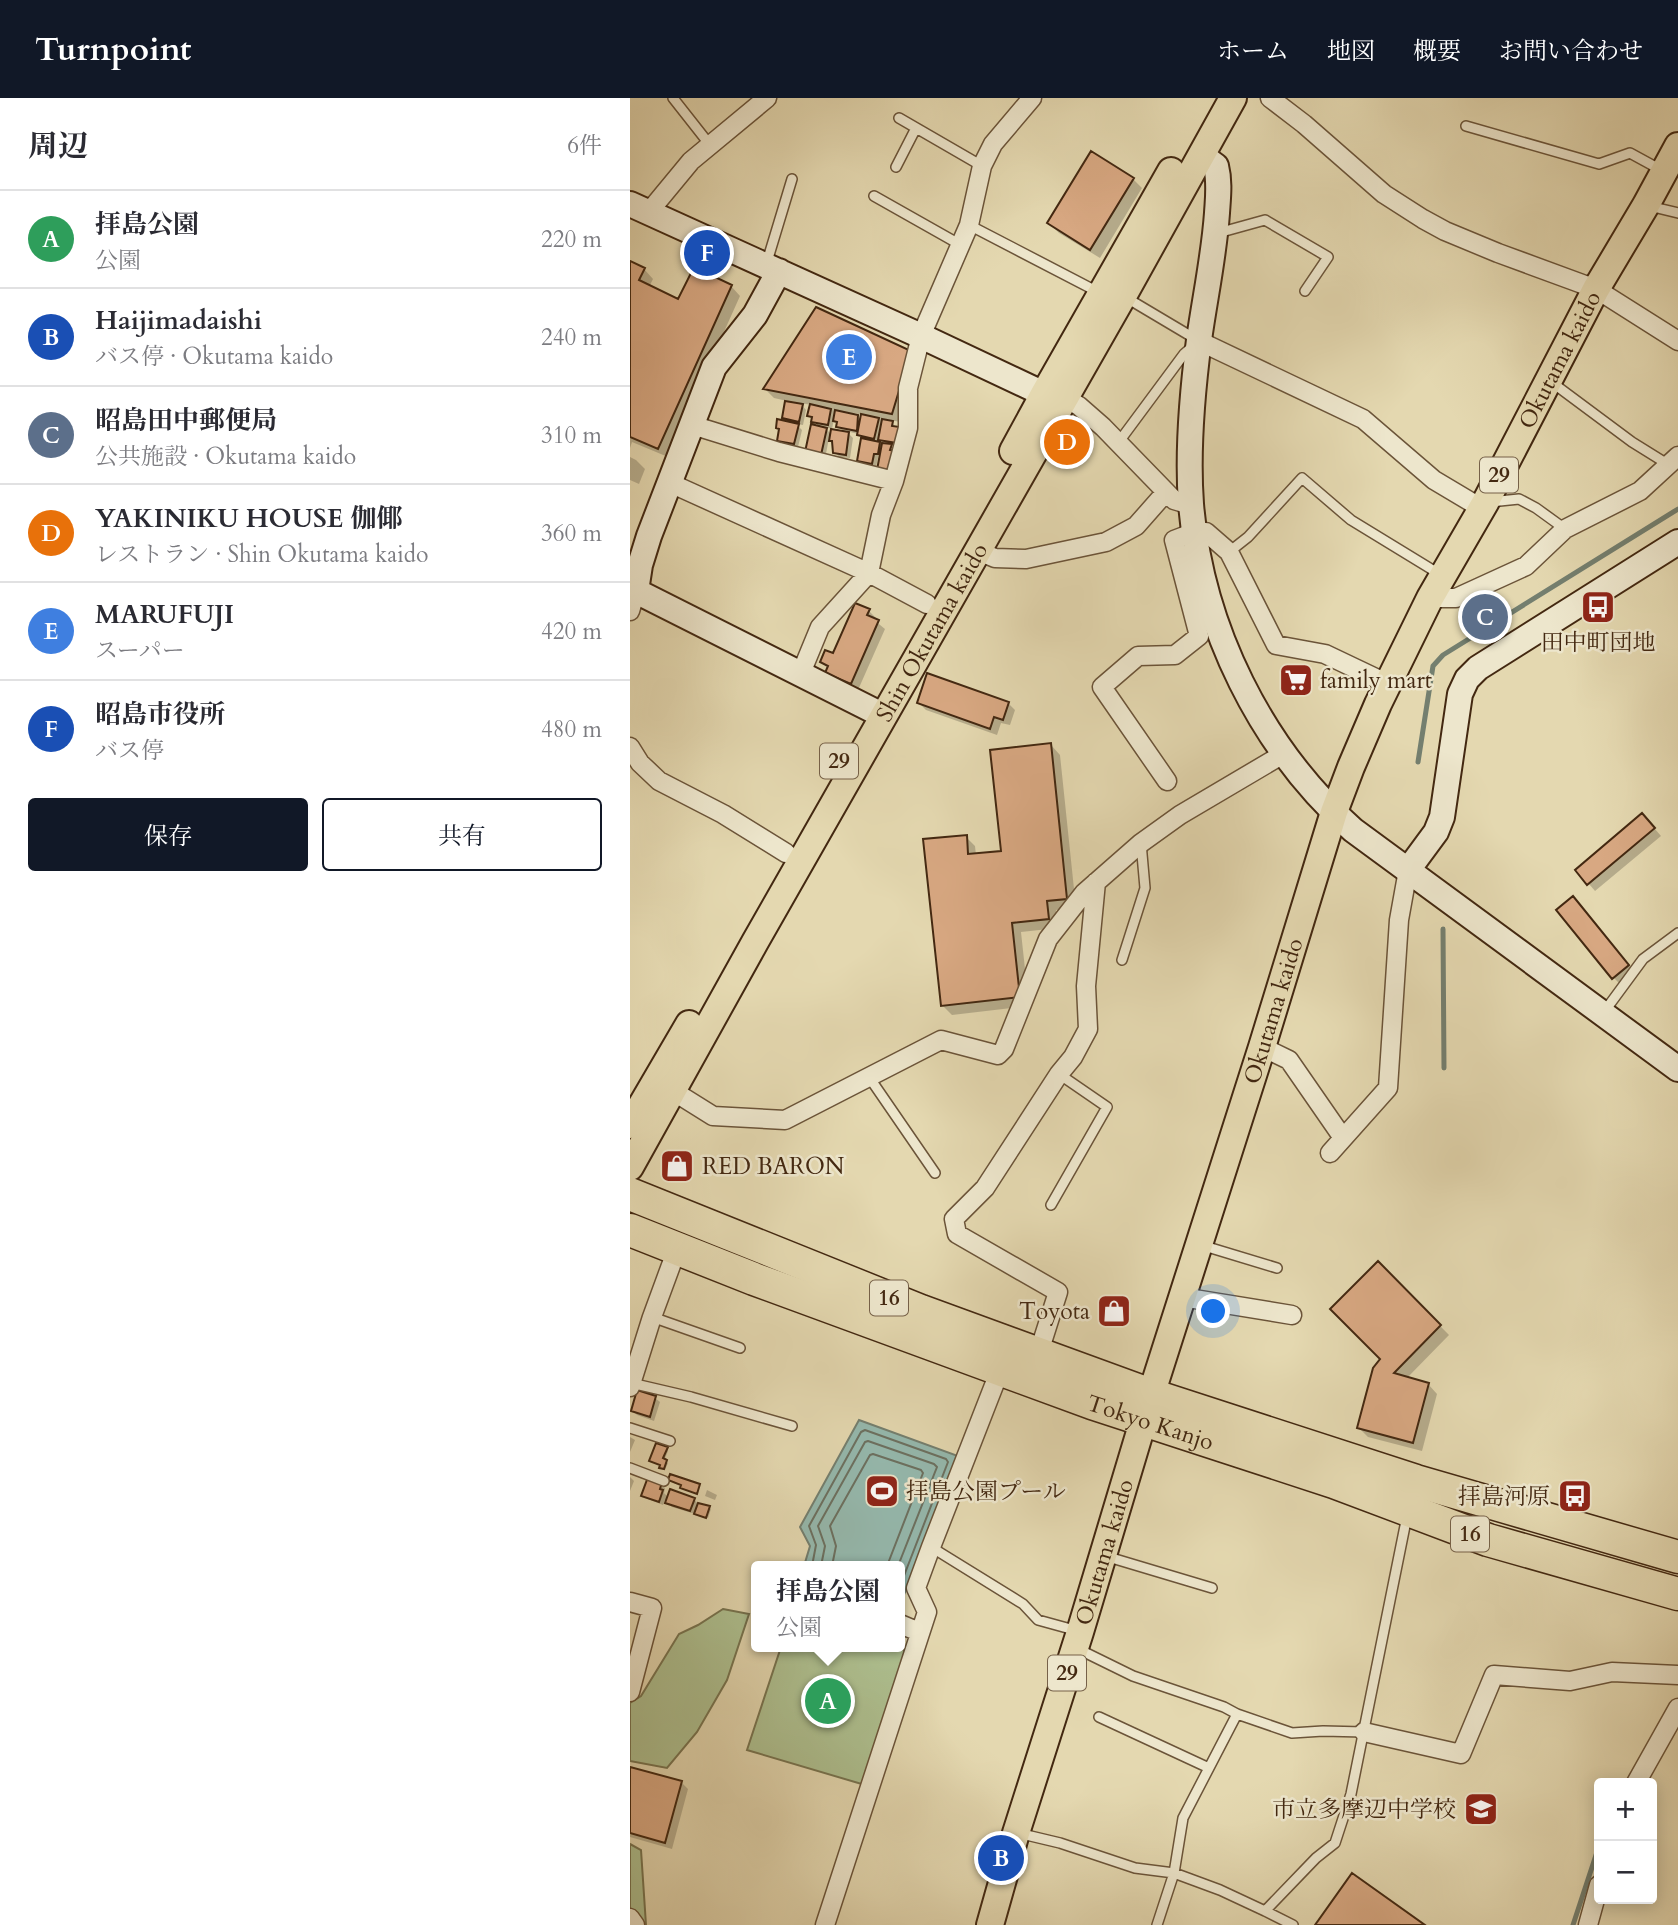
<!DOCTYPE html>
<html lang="ja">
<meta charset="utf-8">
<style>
body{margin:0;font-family:Cardo,"Noto Serif JP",serif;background:#f7f7f7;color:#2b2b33}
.controls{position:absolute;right:21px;bottom:21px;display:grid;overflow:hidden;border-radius:7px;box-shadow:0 4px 18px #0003}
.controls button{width:63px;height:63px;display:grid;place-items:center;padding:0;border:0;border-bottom:2px solid #e1e1e2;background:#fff;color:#2b2b33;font:35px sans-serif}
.you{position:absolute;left:584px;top:1214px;width:24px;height:24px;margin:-18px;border:5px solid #fff;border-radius:50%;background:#1a73e8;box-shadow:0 0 0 10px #1a73e833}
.badge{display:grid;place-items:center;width:46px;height:46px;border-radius:50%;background:#111827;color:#fff;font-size:23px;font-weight:700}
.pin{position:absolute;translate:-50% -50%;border:4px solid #fff;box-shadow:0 2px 7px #0006}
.popup{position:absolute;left:121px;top:1463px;width:154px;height:91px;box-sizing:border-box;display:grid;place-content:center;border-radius:7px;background:#fff;filter:drop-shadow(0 2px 5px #0005);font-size:23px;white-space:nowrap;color:#7c7c81}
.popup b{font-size:26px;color:#2b2b33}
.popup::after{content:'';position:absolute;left:50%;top:100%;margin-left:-14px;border:14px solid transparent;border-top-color:#fff}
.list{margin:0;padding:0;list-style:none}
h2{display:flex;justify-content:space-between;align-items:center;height:91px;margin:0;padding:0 28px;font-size:30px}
h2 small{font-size:23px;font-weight:400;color:#7c7c81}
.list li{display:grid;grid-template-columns:46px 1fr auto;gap:21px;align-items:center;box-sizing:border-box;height:98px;padding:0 28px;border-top:2px solid #e1e1e2}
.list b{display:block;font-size:26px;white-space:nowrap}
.list p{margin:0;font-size:23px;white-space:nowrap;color:#7c7c81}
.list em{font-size:23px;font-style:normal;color:#7c7c81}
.actions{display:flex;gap:14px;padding:21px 28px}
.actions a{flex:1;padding:16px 0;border:2px solid #111827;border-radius:7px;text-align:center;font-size:24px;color:#111827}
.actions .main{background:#111827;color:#fff}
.map{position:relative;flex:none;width:1048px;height:1827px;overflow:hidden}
header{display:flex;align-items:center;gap:42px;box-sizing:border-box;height:98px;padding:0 35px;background:#111827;color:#fff}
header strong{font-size:33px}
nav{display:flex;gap:38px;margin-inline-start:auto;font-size:24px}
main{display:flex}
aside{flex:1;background:#fff}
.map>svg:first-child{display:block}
.green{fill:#aec090;stroke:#787450;stroke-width:2}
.water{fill:#95b9ae;stroke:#747f6f;stroke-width:2}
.shadow{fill:#0003;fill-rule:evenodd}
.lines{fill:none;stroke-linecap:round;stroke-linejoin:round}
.shore{stroke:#6c7060;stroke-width:2}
.stream{stroke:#747f6f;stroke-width:5}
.building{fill:#d8a882;stroke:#432811;stroke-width:2}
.lane-casing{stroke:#6b5439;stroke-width:12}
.street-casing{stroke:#6b5439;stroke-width:21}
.secondary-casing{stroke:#432811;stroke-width:28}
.primary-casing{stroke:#432811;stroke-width:30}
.highway-casing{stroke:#432811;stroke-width:35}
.lane{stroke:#ede6cc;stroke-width:9}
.street{stroke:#ede6cc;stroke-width:18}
.secondary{stroke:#ede6cc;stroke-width:24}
.primary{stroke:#e4d8b0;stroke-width:26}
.highway{stroke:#e4d8b0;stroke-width:32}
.labels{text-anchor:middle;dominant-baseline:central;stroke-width:5;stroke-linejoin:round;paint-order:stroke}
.shield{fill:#ede6cc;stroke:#766149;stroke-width:2}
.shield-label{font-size:21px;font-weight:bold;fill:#432811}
.street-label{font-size:23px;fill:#432811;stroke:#ede6cc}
.poi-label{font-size:23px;fill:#432811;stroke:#ede6cc;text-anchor:start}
</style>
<header>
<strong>Turnpoint</strong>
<nav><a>ホーム</a><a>地図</a><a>概要</a><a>お問い合わせ</a></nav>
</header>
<main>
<aside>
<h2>周辺<small>6件</small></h2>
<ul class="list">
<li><span class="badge" style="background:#2e9e5b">A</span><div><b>拝島公園</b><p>公園</p></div><em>220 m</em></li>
<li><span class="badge" style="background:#1a4fb4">B</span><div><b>Haijimadaishi</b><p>バス停 · Okutama kaido</p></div><em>240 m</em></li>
<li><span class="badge" style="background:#5c6f8a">C</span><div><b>昭島田中郵便局</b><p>公共施設 · Okutama kaido</p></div><em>310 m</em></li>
<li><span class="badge" style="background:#e8710a">D</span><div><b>YAKINIKU HOUSE 伽倻</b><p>レストラン · Shin Okutama kaido</p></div><em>360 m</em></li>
<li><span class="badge" style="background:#3f7fe0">E</span><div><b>MARUFUJI</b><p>スーパー</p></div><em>420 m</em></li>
<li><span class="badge" style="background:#1a4fb4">F</span><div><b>昭島市役所</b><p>バス停</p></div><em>480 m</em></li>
</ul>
<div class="actions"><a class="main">保存</a><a>共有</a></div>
</aside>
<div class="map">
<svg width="1048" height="1827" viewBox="0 0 1048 1827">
<rect width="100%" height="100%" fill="#e4d8b0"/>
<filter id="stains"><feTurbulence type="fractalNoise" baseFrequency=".00286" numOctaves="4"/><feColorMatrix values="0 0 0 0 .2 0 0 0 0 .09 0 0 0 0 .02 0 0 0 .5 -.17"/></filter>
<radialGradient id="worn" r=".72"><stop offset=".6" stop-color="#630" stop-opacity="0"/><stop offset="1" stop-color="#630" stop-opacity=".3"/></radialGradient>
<path class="green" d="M93 1511 119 1516 97 1582 67 1634 37 1670 0 1663V1605L11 1598 49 1536 68 1527Z
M151 1549H265L280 1554 235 1687 117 1652Z
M0 1746 11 1752 16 1827H0Z"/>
<path class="water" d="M229 1322 328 1358 270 1507V1468H174L180 1448 170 1429Z"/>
<path class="shadow" d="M503 81 512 90 470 160 429 135 419 125Z
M0 165 14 171 23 181 19 189 49 204 101 188 110 198 38 359 2 344 0 350Z
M280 254 271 324 259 322 266 329 271 349 259 347 265 352 249 355 246 369 233 367 228 362 233 341 228 336 216 333 223 340 220 360 209 359 205 354 204 344 199 340 195 361 181 358 190 330 179 318 182 307 170 305 176 312 173 327 166 326 172 332 168 349 153 346 149 342 160 326 154 320 157 303 144 300 135 291ZM224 315 233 317 232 323ZM204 321 208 326V328L215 335 202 337 194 329 202 331Z
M0 359 6 362 15 371 9 386 0 382Z
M239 513 246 520 244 522 255 531 228 592 204 581 197 574 198 571 192 564 204 558Z
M289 605H378L385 612 380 627 371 625 367 637 296 612Z
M421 647 430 657 446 810 426 812 428 830 391 834 399 908 322 917 312 907 336 739 345 748 346 757 373 754Z
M1019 724 1031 738 965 793 947 772Z
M950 807 1005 874 990 886 984 880Z
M748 1165 819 1237 777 1280 798 1286 807 1296 792 1353 738 1339 729 1330 752 1260Z
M25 1300 30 1304 24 1323 7 1317 3 1313Z
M0 1339 5 1342 0 1354Z
M37 1351 38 1353 34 1363 38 1365 35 1372 31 1369 32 1367 21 1362Z
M0 1379 4 1383 0 1393Z
M31 1386 35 1390 34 1395 39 1400 64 1401 68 1406 79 1410 81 1411 78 1420 65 1414V1416L42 1409 35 1402 33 1407 18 1401 14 1397Z
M77 1392 87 1397 85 1402 75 1398Z
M0 1674 51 1684 58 1691 42 1751 0 1739Z"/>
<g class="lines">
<path class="shore" d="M182 1468 186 1447 179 1428 231 1334 235 1332 316 1361 318 1364 270 1488
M191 1468 195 1448 188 1428 235 1344 238 1343 304 1366 307 1369 268 1468
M202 1468 206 1448 200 1428 240 1357 243 1356 291 1372 293 1375 257 1468"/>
<path class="stream" d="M788 664 803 568 813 557 1048 411
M813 831 814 970
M943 1827 969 1748"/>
</g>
<path class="building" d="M461 53 504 80 460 152 417 125Z
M0 163 15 170 9 182 48 201 64 169 102 187 28 351 0 339Z
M186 209 281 253 262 316 133 291Z
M155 303 173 306 169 324 152 320Z
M180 306 201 311 198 327 181 324 182 319 177 318Z
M205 312 228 317 227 333 206 329 207 324 203 323Z
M231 316 249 320 244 341 227 337Z
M147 321 169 326 164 346 147 343 149 331 146 330Z
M252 321 263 323 262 328 270 329 267 345 248 342Z
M181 326 197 330 191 357 175 354Z
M201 331 219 334 216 357 203 355 202 343H199Z
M231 340 250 344 248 356H244L242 366 227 363Z
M252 345 262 346 260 352 270 354 266 375 247 372Z
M225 505 240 511 237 517 249 522 221 586 195 575 198 568 190 564 195 552 203 555Z
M297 575 379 604 373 622 364 619 360 631 287 605Z
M421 645 437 801 417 803 419 821 382 825 390 899 311 908 293 741 337 737 338 756 371 753 360 652Z
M1012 715 1025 730 957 787 945 772Z
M943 798 999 867 982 881 926 812Z
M748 1163 811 1227 764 1275 799 1285 783 1345 727 1330 743 1270 750 1261 700 1211Z
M7 1292 26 1298 20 1319 1 1313Z
M26 1345 38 1349 33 1360 37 1362 34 1371 29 1370 30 1367 19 1363Z
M40 1376 70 1386 67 1396 50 1390 51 1387 38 1382Z
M18 1379 32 1384 30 1391 33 1392 29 1404 11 1398Z
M40 1391 65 1400 60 1413 35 1405Z
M68 1405 80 1408 76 1420 64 1416Z
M0 1669 52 1683 35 1745 0 1735Z
M722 1775 795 1827H685Z"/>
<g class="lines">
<g class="lane-casing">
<path id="lane" d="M43 0 80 47
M269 20 352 68
M836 28 969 66 1000 55 1033 73
M266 69 286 30
M244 98 329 146
M1019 108 1048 115
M339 127 470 195
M588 135 635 122 698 159 675 193
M136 167 162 81
M920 283 1002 344 1039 367
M488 345 554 256 569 243 495 199
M860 404 889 401 906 410 935 431
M599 454 618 439 672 380 721 422 811 477
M492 862 515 790 511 745
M974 914 1013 861 1048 835
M239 979 305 1075
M421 1107 477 1009 429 976
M571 1147 647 1170
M22 1219 110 1250
M1 1285 61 1299 162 1328
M0 1330 40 1343
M0 1370 34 1383
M301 1449 393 1506 408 1522 448 1533
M475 1458 582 1490
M448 1551 503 1578 594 1609 607 1616 662 1635 693 1633 734 1634
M469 1619 579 1670
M388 1735 430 1745 505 1770 544 1775 590 1792 635 1813 686 1760 705 1745 721 1696 777 1418
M635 1813 663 1827
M527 1827 544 1775 553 1720 607 1616"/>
</g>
<g class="street-casing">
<path id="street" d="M640 0 674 26 754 96 793 121 815 133 868 155 966 191 1048 243
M18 115 61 63 137 0
M569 243 733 321 804 382 851 410
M434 299 449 308 473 329 544 402 561 407
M62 327 149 354 264 383
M40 385 239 475 297 506
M348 453 365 460 396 461 476 444 506 428 536 394
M800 500H826L896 468 935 431 1010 393 1048 358
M0 513 6 493
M171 575 190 529 239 475 251 417 264 383 278 330V290L291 238 339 127 352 68 363 46 402 0
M0 649 10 665 29 683 93 716 156 755
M537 683 472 589 508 558 545 557 569 538 544 442 565 434H576L599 454 646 547 695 556 758 586
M632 949 659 962 713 1040
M43 993 83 1018 155 1022 311 942 368 957 374 951 418 841 454 795 511 745 550 717 655 655
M700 1055 758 990 769 822 778 772
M552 1199 662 1217
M408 1257 428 1194 327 1136 324 1121 355 1090 429 976 443 959 458 931 456 888 466 784
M0 1289 22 1219 47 1151
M0 1504 22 1510 0 1594
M270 1526 289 1534
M734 1634 831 1656 864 1577 940 1583 982 1574 1048 1577
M1006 1685 1048 1610
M0 1820 5 1827
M195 1827 297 1514 286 1490 301 1449 370 1272
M958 1827 969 1787"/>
</g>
<g class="secondary-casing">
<path id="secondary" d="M571 57 586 68C590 84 588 99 587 115 584 158 575 199 569 242 562 296 557 352 561 406 571 529 631 650 723 732L1048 971
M0 106 291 238 414 296 434 299
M0 490 254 618
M6 493 10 467 19 438 84 269 125 217 149 173
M778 772 806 734 812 719 830 596 837 581 848 570 1048 444"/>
</g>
<g class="primary-casing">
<g id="primary">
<path d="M383 353 414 296 541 73"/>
<path d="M0 1027 59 926"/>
<path id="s1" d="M0 1069 125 844 493 198 603 0"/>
<path id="s2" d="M360 1827 386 1735 450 1534 521 1297 632 949 704 714 721 669 748 606 800 500 855 405 966 191 1016 107 1048 48"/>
</g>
</g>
<g class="highway-casing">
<g id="highway">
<path d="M0 1096 291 1213 521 1297 786 1383 1048 1459"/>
<path id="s3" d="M0 1132 124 1181 462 1305 704 1384 858 1442 1048 1496"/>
</g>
</g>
<use href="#lane" class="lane"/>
<use href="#street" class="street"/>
<use href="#secondary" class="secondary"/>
<use href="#primary" class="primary"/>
<use href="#highway" class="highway"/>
</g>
<defs>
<g id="bus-square" transform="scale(1.75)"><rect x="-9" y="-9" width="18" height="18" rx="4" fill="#8f2418" stroke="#ede6cc"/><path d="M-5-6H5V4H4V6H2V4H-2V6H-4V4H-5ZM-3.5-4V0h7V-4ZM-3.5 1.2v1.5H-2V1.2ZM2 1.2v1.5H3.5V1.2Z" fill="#fff"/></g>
<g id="supermarket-square" transform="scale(1.75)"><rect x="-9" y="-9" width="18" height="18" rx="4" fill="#8f2418" stroke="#ede6cc"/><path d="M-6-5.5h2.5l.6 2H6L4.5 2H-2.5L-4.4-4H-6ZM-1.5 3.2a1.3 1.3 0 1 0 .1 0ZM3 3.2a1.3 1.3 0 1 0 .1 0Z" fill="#fff"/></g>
<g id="shop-square" transform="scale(1.75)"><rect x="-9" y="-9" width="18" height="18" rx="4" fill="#8f2418" stroke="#ede6cc"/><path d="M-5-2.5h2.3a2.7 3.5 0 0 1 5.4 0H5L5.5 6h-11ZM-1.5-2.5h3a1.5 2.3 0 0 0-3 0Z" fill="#fff"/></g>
<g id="stadium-square" transform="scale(1.75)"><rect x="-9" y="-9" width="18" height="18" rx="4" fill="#8f2418" stroke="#ede6cc"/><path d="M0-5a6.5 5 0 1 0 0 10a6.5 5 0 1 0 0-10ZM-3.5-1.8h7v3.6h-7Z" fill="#fff"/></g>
<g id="school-square" transform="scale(1.75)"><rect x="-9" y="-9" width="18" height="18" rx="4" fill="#8f2418" stroke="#ede6cc"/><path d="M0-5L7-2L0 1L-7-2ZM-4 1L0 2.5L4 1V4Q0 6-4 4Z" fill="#fff"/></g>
</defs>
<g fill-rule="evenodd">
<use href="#bus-square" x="968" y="509"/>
<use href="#supermarket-square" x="666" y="582"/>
<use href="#shop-square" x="47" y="1068"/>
<use href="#shop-square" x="484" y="1213"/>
<use href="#stadium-square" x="252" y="1393"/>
<use href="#bus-square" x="945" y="1398"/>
<use href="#school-square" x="851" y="1711"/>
</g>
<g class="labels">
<g class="shield">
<rect x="850" y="359.5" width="38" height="35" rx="5"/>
<rect x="190" y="645.5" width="38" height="35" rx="5"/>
<rect x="240" y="1182.5" width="38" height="35" rx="5"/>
<rect x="821" y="1418.5" width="38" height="35" rx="5"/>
<rect x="418" y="1557.5" width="38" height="35" rx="5"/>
</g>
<g class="shield-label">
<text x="869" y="377">29</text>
<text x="209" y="663">29</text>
<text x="259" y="1200">16</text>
<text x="840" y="1436">16</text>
<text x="437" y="1575">29</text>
</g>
<g class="street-label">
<text stroke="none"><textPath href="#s2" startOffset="1671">Okutama kaido</textPath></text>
<text stroke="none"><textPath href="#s1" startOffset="614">Shin Okutama kaido</textPath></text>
<text stroke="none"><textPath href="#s2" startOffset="957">Okutama kaido</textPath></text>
<text stroke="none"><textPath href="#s3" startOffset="555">Tokyo Kanjo</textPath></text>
<text stroke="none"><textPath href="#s2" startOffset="390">Okutama kaido</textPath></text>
</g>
<g class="poi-label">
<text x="968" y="544" text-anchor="middle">田中町団地</text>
<text x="690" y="582">family mart</text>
<text x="72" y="1068">RED BARON</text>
<text x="460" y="1213" text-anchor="end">Toyota</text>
<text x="276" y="1393">拝島公園プール</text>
<text x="920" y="1398" text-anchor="end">拝島河原</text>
<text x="826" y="1711" text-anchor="end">市立多摩辺中学校</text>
</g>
</g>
<rect width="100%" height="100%" filter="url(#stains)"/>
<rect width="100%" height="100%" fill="url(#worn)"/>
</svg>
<div class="controls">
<button>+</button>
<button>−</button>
</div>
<div class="you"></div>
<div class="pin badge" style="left:198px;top:1603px;background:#2e9e5b">A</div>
<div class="popup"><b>拝島公園</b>公園</div>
<div class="pin badge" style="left:371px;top:1760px;background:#1a4fb4">B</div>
<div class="pin badge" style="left:855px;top:519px;background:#5c6f8a">C</div>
<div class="pin badge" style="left:437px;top:344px;background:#e8710a">D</div>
<div class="pin badge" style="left:219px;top:259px;background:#3f7fe0">E</div>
<div class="pin badge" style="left:77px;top:155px;background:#1a4fb4">F</div>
</div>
</main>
